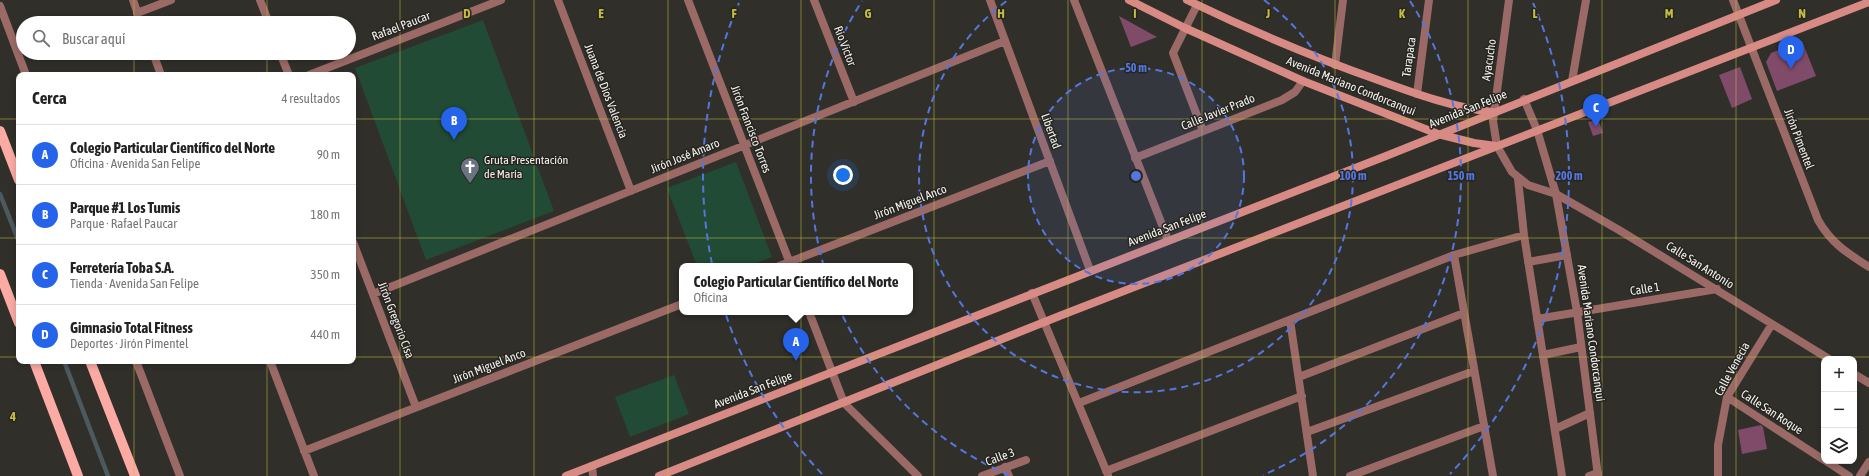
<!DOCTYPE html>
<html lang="es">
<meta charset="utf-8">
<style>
body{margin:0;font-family:"Asap Condensed",sans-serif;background:#f6f6f6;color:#222}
.controls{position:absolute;right:12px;bottom:12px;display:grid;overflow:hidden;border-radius:8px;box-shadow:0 2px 6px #0003}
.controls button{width:36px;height:36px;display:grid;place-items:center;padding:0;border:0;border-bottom:1px solid #e0e0e0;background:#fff;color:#222;font:20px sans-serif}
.you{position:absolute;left:843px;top:175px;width:14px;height:14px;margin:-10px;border:3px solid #fff;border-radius:50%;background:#1a73e8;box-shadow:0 0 0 6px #1a73e833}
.badge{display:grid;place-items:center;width:26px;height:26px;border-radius:50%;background:#2563eb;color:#fff;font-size:13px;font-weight:700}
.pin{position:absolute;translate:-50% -33px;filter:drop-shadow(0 1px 2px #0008)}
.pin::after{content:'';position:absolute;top:21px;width:14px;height:12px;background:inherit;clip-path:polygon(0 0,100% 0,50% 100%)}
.popup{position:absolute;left:679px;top:263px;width:234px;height:52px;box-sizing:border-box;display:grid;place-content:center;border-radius:8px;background:#fff;filter:drop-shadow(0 1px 3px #0005);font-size:13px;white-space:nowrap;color:#767676}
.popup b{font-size:15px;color:#222}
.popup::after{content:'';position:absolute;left:50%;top:100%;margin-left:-8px;border:8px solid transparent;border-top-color:#fff}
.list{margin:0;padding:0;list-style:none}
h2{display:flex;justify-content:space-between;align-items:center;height:52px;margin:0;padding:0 16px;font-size:17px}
h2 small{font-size:13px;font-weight:400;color:#767676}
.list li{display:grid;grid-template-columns:26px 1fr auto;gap:12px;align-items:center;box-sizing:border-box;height:60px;padding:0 16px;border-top:1px solid #e0e0e0}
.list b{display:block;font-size:15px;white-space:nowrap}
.list p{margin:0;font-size:13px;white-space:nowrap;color:#767676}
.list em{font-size:13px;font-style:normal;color:#767676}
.icon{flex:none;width:22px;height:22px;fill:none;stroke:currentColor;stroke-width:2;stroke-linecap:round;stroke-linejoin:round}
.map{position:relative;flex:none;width:1869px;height:476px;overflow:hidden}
.search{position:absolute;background:#fff;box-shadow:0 2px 6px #0003;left:16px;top:16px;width:340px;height:44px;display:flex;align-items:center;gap:10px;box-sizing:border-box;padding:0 14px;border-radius:22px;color:#767676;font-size:15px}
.panel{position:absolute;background:#fff;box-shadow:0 2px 6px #0003;left:16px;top:72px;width:340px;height:292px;border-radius:8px}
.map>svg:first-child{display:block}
.green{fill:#214b35}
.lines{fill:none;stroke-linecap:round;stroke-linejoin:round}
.stream{stroke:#4c595f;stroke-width:4.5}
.building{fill:#804b69}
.minor{stroke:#9b6a66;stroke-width:8}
.tertiary{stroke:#9b6a66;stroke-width:8}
.secondary{stroke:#d88a85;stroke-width:8}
.primary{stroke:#fbaaa4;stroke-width:10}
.grid{fill:none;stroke:#c3bd3f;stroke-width:1;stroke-opacity:0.55}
.ring{fill:none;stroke:#5377de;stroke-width:2;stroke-dasharray:7 5}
.labels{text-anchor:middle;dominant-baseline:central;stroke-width:3;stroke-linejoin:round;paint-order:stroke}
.street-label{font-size:12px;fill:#f4f3ef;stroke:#272520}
.poi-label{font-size:12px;fill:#f4f3ef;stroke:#272520;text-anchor:start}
.grid-label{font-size:13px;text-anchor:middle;font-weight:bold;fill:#c3bd3f;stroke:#272520;stroke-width:3;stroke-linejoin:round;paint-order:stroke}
.centre{fill:#5377de;stroke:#272520;stroke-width:2}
.ring-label{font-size:12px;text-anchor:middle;font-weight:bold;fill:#5377de;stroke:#272520;stroke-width:3;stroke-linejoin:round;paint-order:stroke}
</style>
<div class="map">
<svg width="1869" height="476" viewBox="0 0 1869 476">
<rect width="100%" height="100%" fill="#312f2a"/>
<path class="green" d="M483 20 554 211 426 260 355 68Z
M736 162 772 257 748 266H697L667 188Z
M674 375 689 414 630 437 615 397Z"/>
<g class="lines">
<path class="stream" d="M0 194 19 242
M64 361 108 476"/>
</g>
<path class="building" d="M1119 16 1157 37 1131 47Z
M1802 41 1816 76 1777 91 1766 62 1771 53Z
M1740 67 1752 99 1732 108 1719 75Z
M1598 119 1603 133 1593 136 1588 122Z
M1761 425 1763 427 1767 449 1742 454 1738 430Z"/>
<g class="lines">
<path class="minor" d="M133 0 141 23
M260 0 269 23
M558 0 631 191
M688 0 791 266
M814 0 854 102
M990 0 1090 270
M1074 0 1168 240
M1509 0 1493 121 1497 146 1512 172 1528 185 1556 194 1619 230 1829 359
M1733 0 1818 220C1831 243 1847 253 1869 267
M1197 5 1173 53 1203 131
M0 6 26 75
M137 13 171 0
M153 53 161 75
M280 53 289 75
M1335 65 1343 0
M309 75 501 0
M1572 81 1586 0
M1417 94 1429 0
M1135 158 1282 100 1295 92 1303 81
M1518 179 1524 235 1562 476
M353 242 416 407
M1454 255 1493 476
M1528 262 1567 255
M779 266 1050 161
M1032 293 1108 475
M373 294 1005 41
M809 312 844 403 918 476
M1537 319 1717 289
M1290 320 1313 476
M1543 355 1581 347
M136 361 180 476
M270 361 314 476
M1854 374 1869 383
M1299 377 1464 313
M1727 397 1824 460
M1079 403 1454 255 1524 235
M1555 429 1590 413
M1307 432 1474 371
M304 451 682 304
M1826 461 1849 476
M592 466 593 476
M1005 467 1009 476
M1106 471 1302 396
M982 476 1026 460
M1350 476 1484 426
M1589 476 1598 473
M1718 476V445L1727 397 1772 324
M1860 476 1869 462"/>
<path class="tertiary" d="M1524 99 1537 130 1556 194 1577 312 1598 476"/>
<path class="secondary" d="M1129 0 1185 28 1303 81 1438 134 1474 143 1496 146
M1187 0C1249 30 1313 57 1378 80 1416 94 1452 107 1492 112
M566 476 1386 156 1776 0
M659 476 1062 315 1869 2"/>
<path class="primary" d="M0 131 19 180
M0 274 19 323
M34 361 78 476
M90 361 135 476"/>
</g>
<path class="grid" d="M134 0V23M267 0V23M400 0V476M534 0V476M668 0V476M801 0V476M934 0V476M1068 0V476M1202 0V476M1335 0V476M1468 0V476M1602 0V476M1736 0V476M134 53V75M267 53V75M0 119H19M353 119H1869M0 238H19M353 238H1869M0 357H19M353 357H1869M134 361V476M267 361V476"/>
<circle cx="1136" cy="176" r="108" fill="#5377de" fill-opacity=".12"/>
<g class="ring">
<circle cx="1136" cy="176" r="108"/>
<path d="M1264 0A217 217 0 1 1 1008 0"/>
<path d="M1009 475A325 325 0 0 1 862 1M1410 1A325 325 0 0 1 1263 475"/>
<path d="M822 474A433 433 0 0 1 739 3M1533 3A433 433 0 0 1 1450 474"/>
</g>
<defs>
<g id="church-pin" transform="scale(1)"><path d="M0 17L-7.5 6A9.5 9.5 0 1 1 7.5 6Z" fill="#6b7280" stroke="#272520"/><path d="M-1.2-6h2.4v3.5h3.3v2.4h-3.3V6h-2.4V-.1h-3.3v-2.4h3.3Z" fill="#fff"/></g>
</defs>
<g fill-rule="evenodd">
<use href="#church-pin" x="470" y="167"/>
</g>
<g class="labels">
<g class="street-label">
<text transform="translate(401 26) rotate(-21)">Rafael Paucar</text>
<text transform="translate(845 46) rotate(69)">Rio Victor</text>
<text transform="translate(1409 57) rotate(-82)">Tarapaca</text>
<text transform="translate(1489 60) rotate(-82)">Ayacucho</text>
<text transform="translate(1351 86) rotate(22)">Avenida Mariano Condorcanqui</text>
<text transform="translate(606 91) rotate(69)">Juana de Dios Valencia</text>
<text transform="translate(1468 109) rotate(-22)">Avenida San Felipe</text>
<text transform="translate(1218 112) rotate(-22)">Calle Javier Prado</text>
<text transform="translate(751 129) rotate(69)">Jirón Francisco Torres</text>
<text transform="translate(1051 131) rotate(70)">Libertad</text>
<text transform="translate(1799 139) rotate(69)">Jirón Pimentel</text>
<text transform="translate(685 156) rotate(-22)">Jirón José Amaro</text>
<text transform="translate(910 202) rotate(-21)">Jirón Miguel Anco</text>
<text transform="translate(1167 228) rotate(-21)">Avenida San Felipe</text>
<text transform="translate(1700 265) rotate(32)">Calle San Antonio</text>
<text transform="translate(1645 289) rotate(-9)">Calle 1</text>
<text transform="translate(396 320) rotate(69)">Jirón Gregorio Cisa</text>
<text transform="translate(1591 333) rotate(82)">Avenida Mariano Condorcanqui</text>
<text transform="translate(489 366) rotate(-21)">Jirón Miguel Anco</text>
<text transform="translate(1732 369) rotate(-61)">Calle Venecia</text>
<text transform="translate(753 390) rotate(-21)">Avenida San Felipe</text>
<text transform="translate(1772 412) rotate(33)">Calle San Roque</text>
<text transform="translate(1000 457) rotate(-20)">Calle 3</text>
</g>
<g class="poi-label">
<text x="484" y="160">Gruta Presentación<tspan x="484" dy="14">de María</tspan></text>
</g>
</g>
<g class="grid-label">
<text x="467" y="18">D</text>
<text x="601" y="18">E</text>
<text x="734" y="18">F</text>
<text x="868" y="18">G</text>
<text x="1001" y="18">H</text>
<text x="1135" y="18">I</text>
<text x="1268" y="18">J</text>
<text x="1402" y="18">K</text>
<text x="1535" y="18">L</text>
<text x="1669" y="18">M</text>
<text x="1802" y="18">N</text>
<text x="13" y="421">4</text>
</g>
<circle cx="1136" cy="176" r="6" class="centre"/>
<g class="ring-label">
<text x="1136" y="72">50 m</text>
<text x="1353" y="180">100 m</text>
<text x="1461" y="180">150 m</text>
<text x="1569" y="180">200 m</text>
</g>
</svg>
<div class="controls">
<button>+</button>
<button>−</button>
<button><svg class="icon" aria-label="layers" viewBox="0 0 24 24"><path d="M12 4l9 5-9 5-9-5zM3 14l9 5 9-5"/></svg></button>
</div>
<div class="you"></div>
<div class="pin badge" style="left:796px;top:361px">A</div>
<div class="popup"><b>Colegio Particular Científico del Norte</b>Oficina</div>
<div class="pin badge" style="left:454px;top:140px">B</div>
<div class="pin badge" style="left:1596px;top:127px">C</div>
<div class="pin badge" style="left:1791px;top:69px">D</div>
<div class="search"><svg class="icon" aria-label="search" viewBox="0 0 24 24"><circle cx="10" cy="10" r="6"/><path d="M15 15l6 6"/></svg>Buscar aquí</div>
<section class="panel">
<h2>Cerca<small>4 resultados</small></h2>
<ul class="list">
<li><span class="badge">A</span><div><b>Colegio Particular Científico del Norte</b><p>Oficina · Avenida San Felipe</p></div><em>90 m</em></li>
<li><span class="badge">B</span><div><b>Parque #1 Los Tumis</b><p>Parque · Rafael Paucar</p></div><em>180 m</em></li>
<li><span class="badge">C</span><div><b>Ferretería Toba S.A.</b><p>Tienda · Avenida San Felipe</p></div><em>350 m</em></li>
<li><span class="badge">D</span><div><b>Gimnasio Total Fitness</b><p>Deportes · Jirón Pimentel</p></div><em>440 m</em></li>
</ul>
</section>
</div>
